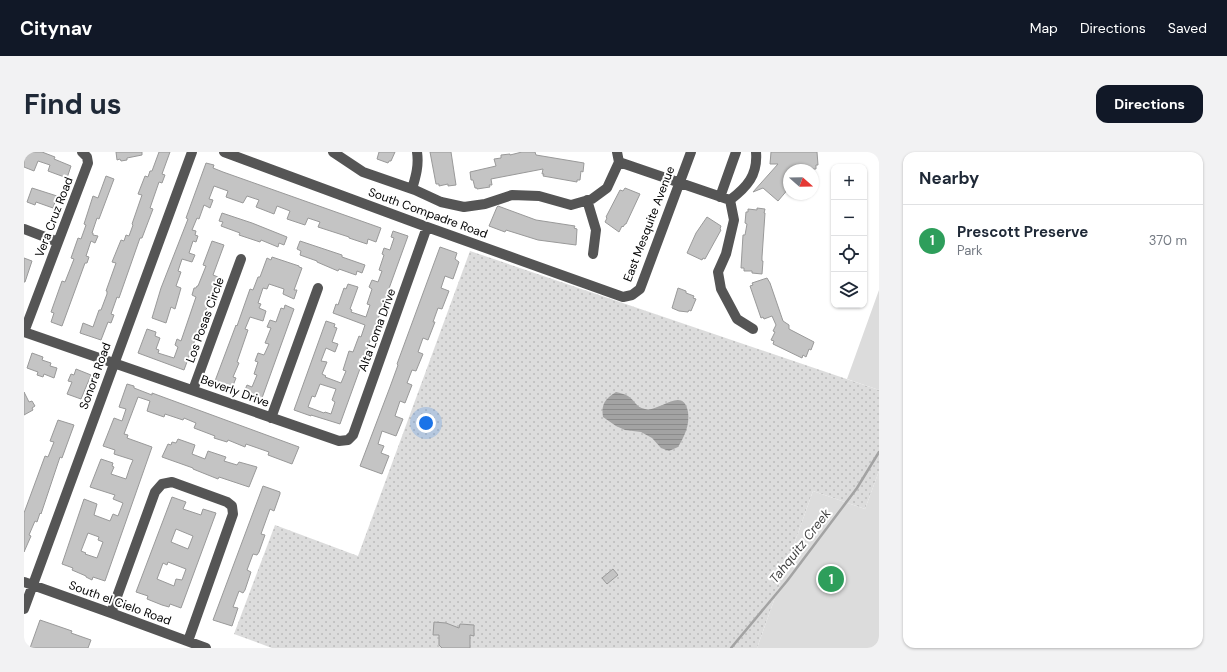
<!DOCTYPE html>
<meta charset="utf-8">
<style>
body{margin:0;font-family:"DM Sans",sans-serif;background:#f2f2f3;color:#1f2937}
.controls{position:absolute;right:12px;top:12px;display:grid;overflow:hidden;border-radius:8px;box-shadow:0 1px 3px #0004}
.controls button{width:36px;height:36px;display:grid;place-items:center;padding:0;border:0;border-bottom:1px solid #e0e1e3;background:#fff;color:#1f2937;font:20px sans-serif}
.compass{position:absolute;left:759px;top:12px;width:36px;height:36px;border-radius:50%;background:#fff;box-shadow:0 1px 3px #0004;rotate:110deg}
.you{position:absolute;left:402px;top:271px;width:14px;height:14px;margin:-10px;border:3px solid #fff;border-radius:50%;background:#1a73e8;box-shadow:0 0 0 6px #1a73e833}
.badge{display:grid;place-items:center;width:26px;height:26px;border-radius:50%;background:#111827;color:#fff;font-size:13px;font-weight:700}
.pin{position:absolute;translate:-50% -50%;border:2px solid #fff;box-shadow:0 1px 4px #0006}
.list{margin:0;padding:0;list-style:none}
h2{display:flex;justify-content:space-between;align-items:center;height:52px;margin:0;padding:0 16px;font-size:17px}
h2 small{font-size:13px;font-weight:400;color:#747a83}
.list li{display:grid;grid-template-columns:26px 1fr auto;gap:12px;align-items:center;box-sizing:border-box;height:72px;padding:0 16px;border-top:1px solid #e0e1e3}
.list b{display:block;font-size:15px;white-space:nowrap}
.list p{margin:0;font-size:13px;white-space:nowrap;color:#747a83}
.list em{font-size:13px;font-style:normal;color:#747a83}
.icon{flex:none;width:22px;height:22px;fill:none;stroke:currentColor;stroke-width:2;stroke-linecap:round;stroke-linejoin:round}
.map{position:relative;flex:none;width:855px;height:496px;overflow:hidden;border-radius:12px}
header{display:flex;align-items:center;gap:24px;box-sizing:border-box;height:56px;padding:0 20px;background:#111827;color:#fff}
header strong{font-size:19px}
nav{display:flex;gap:22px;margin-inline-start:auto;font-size:14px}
.intro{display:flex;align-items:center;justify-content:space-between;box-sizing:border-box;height:96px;padding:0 24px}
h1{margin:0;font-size:28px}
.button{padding:10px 18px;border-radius:12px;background:#111827;color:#fff;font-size:14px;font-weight:700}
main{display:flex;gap:24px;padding:0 24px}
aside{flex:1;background:#fff;border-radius:12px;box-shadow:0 1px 3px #0004}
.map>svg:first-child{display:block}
.grass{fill:url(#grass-dots)}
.park{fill:#dcdcdc}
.water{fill:url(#water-rules)}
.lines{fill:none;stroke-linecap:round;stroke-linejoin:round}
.stream{stroke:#a3a3a3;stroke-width:2.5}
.building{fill:#c4c4c4;stroke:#999;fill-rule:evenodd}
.minor{stroke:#555;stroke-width:10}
.labels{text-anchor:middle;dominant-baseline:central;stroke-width:4;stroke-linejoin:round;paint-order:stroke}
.street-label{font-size:12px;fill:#000;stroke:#fff}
.water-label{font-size:13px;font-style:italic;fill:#444;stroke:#fff}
</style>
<header>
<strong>Citynav</strong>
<nav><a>Map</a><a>Directions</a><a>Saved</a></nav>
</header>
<div class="intro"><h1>Find us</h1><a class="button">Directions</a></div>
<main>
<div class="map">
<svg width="855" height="496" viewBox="0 0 855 496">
<defs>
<pattern id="grass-dots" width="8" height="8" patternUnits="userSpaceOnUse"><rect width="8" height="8" fill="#dcdcdc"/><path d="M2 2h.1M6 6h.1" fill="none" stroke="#bbb" stroke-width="1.8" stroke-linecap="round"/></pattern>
<pattern id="water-rules" width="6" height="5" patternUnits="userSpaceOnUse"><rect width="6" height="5" fill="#a3a3a3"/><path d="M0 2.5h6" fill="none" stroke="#8b8b8b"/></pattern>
</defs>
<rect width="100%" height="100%" fill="#fff"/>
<path class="grass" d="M446 99 855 238V319L841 357 789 339 733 496H248L210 482 251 373 334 404Z"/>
<path class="park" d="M855 138V238L823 227Z
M855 319V496H733L789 339 841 357Z"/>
<path class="water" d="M592 240C596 241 601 242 604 244 611 248 611 255 621 257 635 261 659 233 664 260 666 273 660 285 654 295L645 299 637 296 628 286 617 280 601 278 592 274 579 265C577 252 581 247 592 240Z"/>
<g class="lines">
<path class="stream" d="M707 496 763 429 833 336 855 300"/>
</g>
<path class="building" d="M0 0H18L31 5 30 7 47 14 43 26 24 19 26 13 14 9 10 19 0 15Z
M92 0H118V3L103 6V8L97 9 96 7 93 8Z
M135 0H146L138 22 141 23 138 31 135 30 126 56 129 57 118 86H116L95 146 93 145 87 162 90 163 87 171 84 170 77 188 56 181 59 171 69 175 75 158H77L83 142V139H82L92 111 88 110 97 88 100 89 102 83 105 84 109 73 108 72 118 43 114 42 121 24 124 25 126 19H128Z
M355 0H371L367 9H365L364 11 353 7Z
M406 0H427L432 33 424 34V32L415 34V32H412Z
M498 0H511L512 3 560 11 559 20 557 19 556 28H553V30L519 24 520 22H518L519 17 467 27 468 33H465L466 35 453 37V36H451L449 28H447L446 20 472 14 470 7 477 6V3L486 2V3Z
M747 0H793L794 13H792V17L765 18V36L754 49 739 36 729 40 754 12H746Z
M182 11 190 13 189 16 199 20 357 76 352 90 344 87 343 92 325 86V85L294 75 296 70 284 66 281 73 263 67 266 59 253 54 250 62 232 55 235 48 223 44 219 51 202 45 204 39 190 34 185 47 189 48 186 56 180 53 175 67 173 66 168 78 172 79 171 83 174 84 172 90 169 89 165 101 171 103 168 110 158 107 154 119 157 120 152 134 157 136 151 157 147 155 142 171 128 166 137 136 164 67 162 66Z
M82 24 90 27 75 67 73 66 68 81H69V83L74 84 71 91 67 89 62 104 65 105 63 111H61L38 174 27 170 30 161 27 160 38 129 41 130 50 107 47 106 54 86 57 87 62 73 60 72 69 44 74 46Z
M8 36 33 44 29 56 12 50 11 53 3 50Z
M601 36 616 42 602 72H601L599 75 598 74 595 80 581 70 583 66 582 65 596 38 599 39Z
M474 54 512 68 551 74 550 76 553 77 552 93 514 88 482 78 481 80 465 74 473 55Z
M733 56 741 57 740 61H741L738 105V109H739L738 122 728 121V119H720V116H717L719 83H721L723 72 721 71 722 60H724V57L733 58Z
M198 61 228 71 263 85 260 93 255 91 254 95 237 88 236 90 215 83 216 81 197 74 199 70 195 69Z
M683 65 697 74 696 77 697 78 681 107 679 106 678 108 663 101 672 81Z
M369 79 384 84 316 272 287 263V264L270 258 302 169 311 172 310 175 313 176 308 190 314 192 311 200 302 196 297 209 303 210 298 222 302 224 301 225 317 231 322 219 319 218 325 199 329 200 335 184 337 185 341 173 309 161 312 152 314 153 320 136 322 137 324 132 334 135 326 157 328 158 327 160 342 165 346 153 343 152 348 137 345 135 348 128 354 130 358 119 355 118 360 103 358 102 360 96 366 98 370 86 367 85ZM296 232 312 237 308 248 311 250 307 262 301 260 300 261 284 255 288 244 291 245Z
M188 89 200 93 189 123 194 125 160 218 114 201 123 177 132 180 131 184 136 186 132 197 135 198 134 201 150 206 154 195 151 193 153 187 157 189 172 145 168 143 170 136H172L173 134H174L182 114 179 113Z
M276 89 318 103V105L341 113 338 121 333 119 332 123 315 117 314 119 293 110V109L276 103 277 99 273 97Z
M416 95 433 101 431 107 435 110 429 127 421 124 417 136 425 139 418 157 414 156 409 170H411L404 188 399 186 394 200 399 202 392 219 388 218 383 231 388 233 381 251 376 249 371 264 379 267 372 284 358 279 354 292 360 294 357 301 365 304 358 322 336 314 366 235 374 213 373 212Z
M248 105 275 114V115L278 116 270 138H273L270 147 259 142 260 137 245 132 243 137 239 136 234 151 237 152 235 156 242 159 239 169 226 165 221 177 224 178 213 210 215 211 209 225 212 226 208 236 191 229 212 173 213 174 226 137 229 138 234 125H236L243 106 247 108Z
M0 106 8 109 1 130H0Z
M743 126 746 131 759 169 765 173V177L790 190 787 198 785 197 782 205 779 203 778 206 749 192 750 189 747 188 751 180 749 179 752 173 748 164 740 167 739 165 737 166 726 134 729 133 728 131Z
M654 136 662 139V141L670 144 669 146 672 147 667 159 665 158 664 160 655 159 648 156Z
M261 153 270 157 238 246 220 240 223 233 228 235 233 223 230 222 234 210 231 209 234 201 240 203 245 192 241 191 247 176 243 175 246 168 252 170 257 156 260 157Z
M8 201 19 205 18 208 27 211 26 214 33 216 30 226 20 222 19 225 13 223 14 220 3 216Z
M52 217 67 223 57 247 43 242 48 230 44 229 47 222 50 223Z
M103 232 110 234V236L128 243V241L275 295 268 312 244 303 245 300 222 292 221 295 204 288 203 290 190 286 191 284 170 276 172 271 160 266 159 268 141 262 140 265 123 259 126 249 114 245 100 282 104 283 103 286 128 295 81 429 69 425 68 428 62 425V424L48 418 49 416 38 412 60 347 73 352 70 363 86 369 89 362 94 364 99 351 89 347 91 343 66 335 77 307 89 311 88 314 90 315 87 322 102 327 106 315 109 308 90 302 91 298 79 294 90 266 98 269 102 257 95 255ZM64 381 75 385 74 388 79 390 73 406 61 402 62 401 57 399Z
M0 240 5 250 8 249 11 254 8 256 9 258 0 263Z
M34 268 50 273 38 306 36 305 17 362 16 361 13 370 11 369 5 383 7 384 0 400V361L21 304 24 305 30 290 26 289Z
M154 287 171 293 168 302 181 307 184 299 202 305 200 309 213 313 215 310 233 315 225 335 195 325 194 327 169 317V316L138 305 144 292 147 293 148 290 152 291Z
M239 334 256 340V342L250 359 246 357 237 382 241 383 235 400 233 403 229 402 223 418 227 420 221 438 219 441 215 439 209 455 214 456 208 474 189 468Z
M148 345 162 350 159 357 177 363 179 357 192 361 157 456 146 452 145 455 138 453 123 447 124 444 112 440ZM152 377 169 384 164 397 147 390ZM144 410 162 417 158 428 152 427 150 434 133 427 139 411 143 413Z
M589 417 594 423 583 432 578 426Z
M16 468 48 479 47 481 67 488 64 496H6Z
M410 470 422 471 435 476 436 472 450 473V484L446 483V496H418L415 493V483H409Z"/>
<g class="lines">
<path class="minor" d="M200 0 403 75 599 145 608 143 616 137 667 0
M309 0 339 20 391 38 417 50 440 55 461 52 488 43 515 44 547 53 568 47 583 36 595 10 593 0
M595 10 706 48 710 68 702 102 694 120 697 137 713 167 729 177
M388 37C392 24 395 13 393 0
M696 45 712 0
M563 48 572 78 569 102
M706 48C723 35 734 23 732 0
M0 77 34 90
M0 180 315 289 324 288 329 283 403 75
M0 180 64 11 63 5 58 0
M169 238 217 107
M247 266 294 136
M0 430 87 461 182 496
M0 457 168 0
M87 461 131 340 138 332 148 330 203 350 208 354 209 362 164 489"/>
</g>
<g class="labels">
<g class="street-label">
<text transform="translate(404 61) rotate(20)">South Compadre Road</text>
<text transform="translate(30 65) rotate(-69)">Vera Cruz Road</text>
<text transform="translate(625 72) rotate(-69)">East Mesquite Avenue</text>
<text transform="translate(181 168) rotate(-70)">Los Posas Circle</text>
<text transform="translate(353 178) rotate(-70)">Alta Loma Drive</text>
<text transform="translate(71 224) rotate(-70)">Sonora Road</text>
<text transform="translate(211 239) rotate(20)">Beverly Drive</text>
<text transform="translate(96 451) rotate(20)">South el Cielo Road</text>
</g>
<g class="water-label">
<text transform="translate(776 394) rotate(-52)">Tahquitz Creek</text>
</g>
</g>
</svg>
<div class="controls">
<button>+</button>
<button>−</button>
<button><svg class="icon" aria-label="locate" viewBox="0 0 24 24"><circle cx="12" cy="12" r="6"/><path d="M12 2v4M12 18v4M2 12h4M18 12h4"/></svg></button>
<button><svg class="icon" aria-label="layers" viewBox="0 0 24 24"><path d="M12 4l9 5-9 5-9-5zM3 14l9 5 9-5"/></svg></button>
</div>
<svg class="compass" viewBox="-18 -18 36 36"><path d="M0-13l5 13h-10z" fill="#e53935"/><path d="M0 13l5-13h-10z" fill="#747a83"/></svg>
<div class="you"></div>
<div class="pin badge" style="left:807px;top:427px;background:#2e9e5b">1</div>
</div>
<aside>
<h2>Nearby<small></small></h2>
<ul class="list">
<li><span class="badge" style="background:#2e9e5b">1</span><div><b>Prescott Preserve</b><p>Park</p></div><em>370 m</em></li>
</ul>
</aside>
</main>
